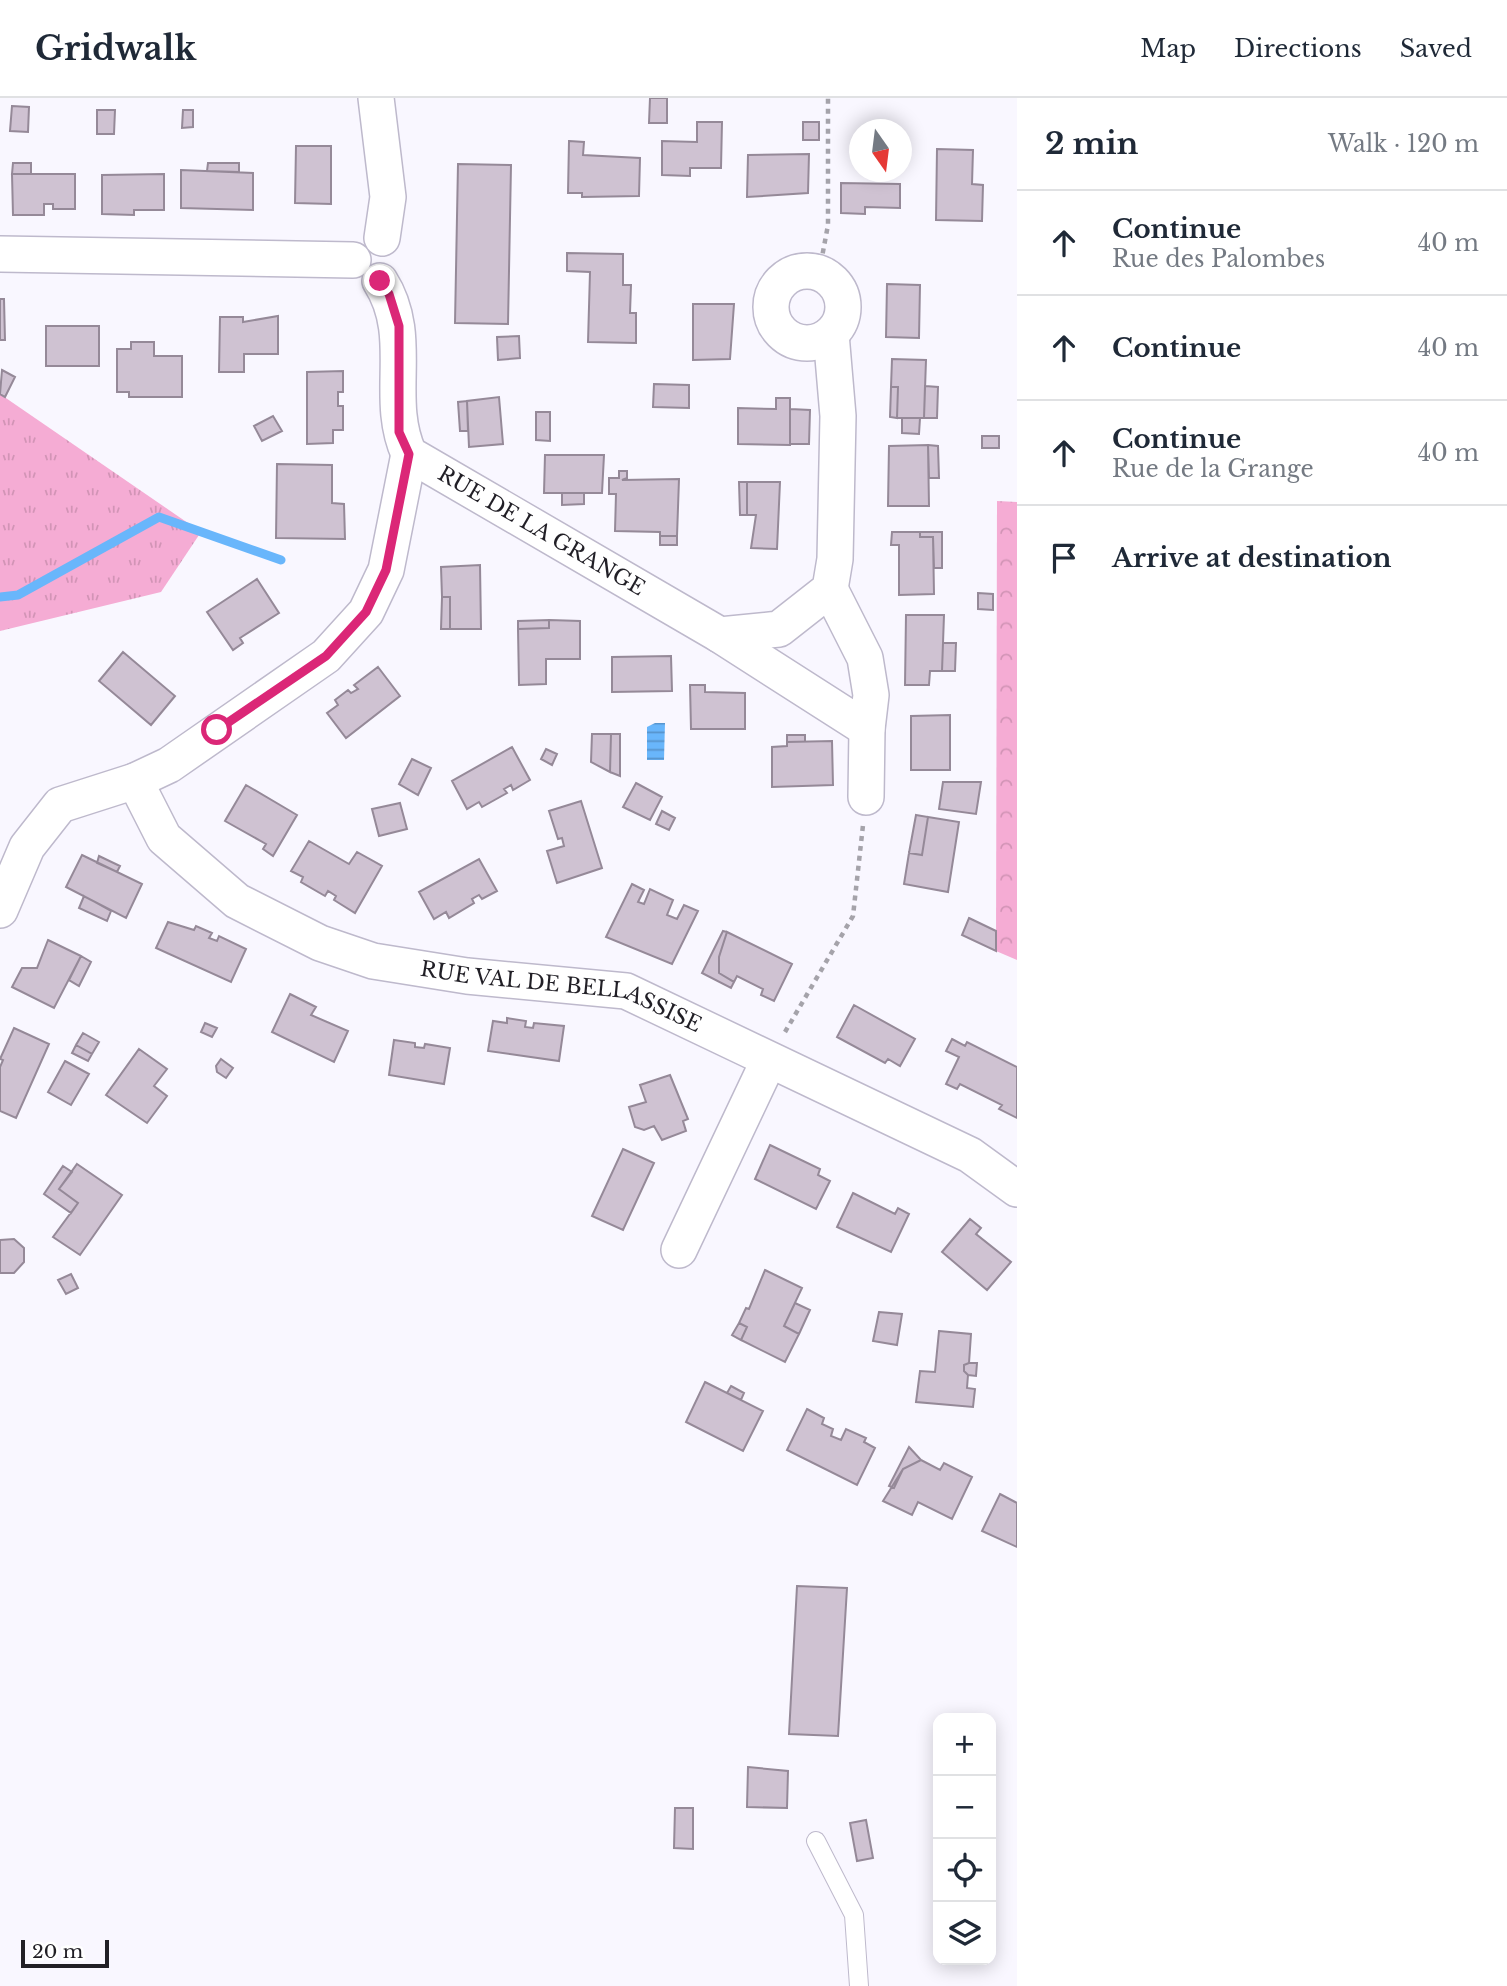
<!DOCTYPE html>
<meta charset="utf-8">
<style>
body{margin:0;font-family:"Libre Baskerville",serif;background:#f6f6f7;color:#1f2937}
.controls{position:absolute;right:21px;bottom:21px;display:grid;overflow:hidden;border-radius:14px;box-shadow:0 4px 18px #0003}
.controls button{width:63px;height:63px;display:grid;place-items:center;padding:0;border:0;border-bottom:2px solid #e0e1e3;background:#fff;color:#1f2937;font:35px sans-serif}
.compass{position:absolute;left:849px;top:21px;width:63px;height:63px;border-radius:50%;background:#fff;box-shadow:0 4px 18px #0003;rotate:166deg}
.scale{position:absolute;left:21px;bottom:18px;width:88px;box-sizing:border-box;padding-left:7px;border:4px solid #211f26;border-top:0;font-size:19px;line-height:24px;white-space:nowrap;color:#211f26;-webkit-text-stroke:5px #fff;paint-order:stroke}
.stop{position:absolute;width:21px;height:21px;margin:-16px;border:5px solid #db2777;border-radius:50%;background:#fff}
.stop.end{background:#db2777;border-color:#fff;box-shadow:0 2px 7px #0008}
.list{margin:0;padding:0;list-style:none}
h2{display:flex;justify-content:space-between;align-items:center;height:91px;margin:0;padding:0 28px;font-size:30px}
h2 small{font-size:23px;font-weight:400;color:#747a83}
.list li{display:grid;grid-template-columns:46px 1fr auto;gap:21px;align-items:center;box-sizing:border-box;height:105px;padding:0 28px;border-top:2px solid #e0e1e3}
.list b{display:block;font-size:26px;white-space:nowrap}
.list p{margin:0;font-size:23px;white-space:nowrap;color:#747a83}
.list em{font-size:23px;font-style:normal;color:#747a83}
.icon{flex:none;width:38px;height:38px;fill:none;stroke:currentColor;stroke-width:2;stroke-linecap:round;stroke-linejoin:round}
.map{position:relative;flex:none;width:1017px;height:1888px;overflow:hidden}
header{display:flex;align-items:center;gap:42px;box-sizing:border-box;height:98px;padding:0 35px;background:#fff;border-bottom:2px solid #e0e1e3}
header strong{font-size:33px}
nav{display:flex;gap:38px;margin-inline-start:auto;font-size:24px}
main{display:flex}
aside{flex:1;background:#fff}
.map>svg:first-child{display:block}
.grass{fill:url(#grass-tufts)}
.forest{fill:url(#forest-crowns)}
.water{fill:url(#water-rules)}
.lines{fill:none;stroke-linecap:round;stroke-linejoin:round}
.stream{stroke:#69b6fb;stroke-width:9}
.building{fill:#cfc2d2;stroke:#958998;stroke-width:2}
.lane-casing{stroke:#beb9cc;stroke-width:20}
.street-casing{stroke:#beb9cc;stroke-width:38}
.path{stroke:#a5a3aa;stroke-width:4.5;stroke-dasharray:5 5;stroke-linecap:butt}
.lane{stroke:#fff;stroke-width:18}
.street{stroke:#fff;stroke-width:35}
.route{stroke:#db2777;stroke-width:9}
.labels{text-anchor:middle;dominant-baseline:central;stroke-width:7;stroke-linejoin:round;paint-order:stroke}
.street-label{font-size:21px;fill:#211f26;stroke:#fff}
</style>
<header>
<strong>Gridwalk</strong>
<nav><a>Map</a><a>Directions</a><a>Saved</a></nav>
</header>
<main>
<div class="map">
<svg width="1017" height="1888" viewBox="0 0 1017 1888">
<defs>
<pattern id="grass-tufts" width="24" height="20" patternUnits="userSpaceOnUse" patternTransform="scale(1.75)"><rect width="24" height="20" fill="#f5acd4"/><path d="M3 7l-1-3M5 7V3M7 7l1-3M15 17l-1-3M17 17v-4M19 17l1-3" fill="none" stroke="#d294b6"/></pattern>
<pattern id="forest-crowns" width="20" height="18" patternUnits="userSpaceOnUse" patternTransform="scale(1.75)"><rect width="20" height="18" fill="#f5acd4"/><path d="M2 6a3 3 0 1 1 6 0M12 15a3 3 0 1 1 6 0" fill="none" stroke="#d294b6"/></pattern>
<pattern id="water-rules" width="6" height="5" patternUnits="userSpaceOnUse" patternTransform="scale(1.75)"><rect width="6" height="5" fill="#69b6fb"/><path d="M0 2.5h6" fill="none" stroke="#5693cb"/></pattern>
</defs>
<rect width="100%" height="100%" fill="#f9f7ff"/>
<path class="grass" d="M0 296 201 434 161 494 0 533Z"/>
<path class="forest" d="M997 403 1017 404V862L996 853Z"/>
<path class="water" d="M655 625H665L664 662H647V629Z"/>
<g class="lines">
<path class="stream" d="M0 499 18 497 159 419 281 462"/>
</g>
<path class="building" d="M650 0H667V25H649Z
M12 8 29 9 28 34 10 33Z
M97 12H115L114 36H97Z
M183 12H193V29L182 30Z
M697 24H722L721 70H690V78L662 77V43L697 44Z
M803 24H819V42H803Z
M569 43 584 44 583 57 640 60 639 98 582 99V95H568Z
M296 48H331V106L295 105Z
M937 51 973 52 972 86 983 87 982 123 936 122Z
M809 56 808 95 747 99 748 57Z
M13 65H31V76H12Z
M208 65H239V74L207 73Z
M458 66 511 67 508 226 455 225Z
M181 72 253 75V112L181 110Z
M12 76H75V111H53V106H44V117H13Z
M164 76V112H134V117L102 116V77Z
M841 85 900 86V110L865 109V116L841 115Z
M567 155 623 156V187H631L630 215H636V245L588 244 590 174 567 173Z
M887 186 920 187 919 240 886 239Z
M0 201H4L5 242H0Z
M693 206H734L730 261 693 262Z
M278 218V256H244V274H219L220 219H243V224Z
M46 228H99V268H46Z
M519 238 520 260 498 262 497 239Z
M131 244H154V258H182V299H129V294H117V251H131Z
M892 261 926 262 924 320H897L898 289H891Z
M2 272 15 279 5 299 0 296Z
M343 273V294H338V308H343V332H333V345L307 346V274Z
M654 286 689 287V310L653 309Z
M925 288 938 289 937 320H924Z
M891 289H898L897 320 890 319Z
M499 299 503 346 469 349 467 303Z
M776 300H790V347L738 346V310L776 311Z
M467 303 468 333H460L458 304Z
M790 311 810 312 809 346H790Z
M536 314H550V343L536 342Z
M273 318 282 333 262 343 254 328Z
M902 320H920L919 336 902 335Z
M982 338H999V350H982Z
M928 347 938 348 939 380H929Z
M928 347 929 408H888L889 348Z
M545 357H604L602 395H544Z
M277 366 332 367V405L344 406 345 441 276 440Z
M619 373H627V380L622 382 679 381 677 438H660V434L615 433 616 396H609V380H619Z
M739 384H747V417H740Z
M747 384H780L777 451 751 450 756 417H747Z
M562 395H584V406L562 407Z
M892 434H920V439H933L934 496 899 497V447H891Z
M920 434H942V470H934L933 439H920Z
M660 438H677V447H660Z
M480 467 481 531H450V499H442L441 469Z
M257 481 279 515 240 540 243 545 233 552 207 514Z
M978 495 993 496V512L978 511Z
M442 499H450V531H441Z
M906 517H944L942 573H930L929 587H905Z
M549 522V530L518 531V523Z
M549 522 580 523V561H546V586L519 587 518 531 549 530Z
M943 545H956L955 573H942Z
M123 554 175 598 151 627 99 583Z
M671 558 672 593 612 594V559Z
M378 569 400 598 346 640 327 615 338 607 335 602 348 592 351 595 358 591 354 587Z
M690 587H705V594L745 595V631H691Z
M950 617V672H911V618Z
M592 636H611L610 674 591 664Z
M611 636H620V678L610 674Z
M787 637H805V644H787Z
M832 643 833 687 772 689V649L787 648V644Z
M512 649 530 682 513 692 511 687 504 691 507 695 482 709 479 704 467 711 452 683Z
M546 651 557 656 552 667 541 661Z
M412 661 431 670 418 697 399 686Z
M943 684H981L976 716 939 711Z
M636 685 662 699 650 722 623 709Z
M246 687 297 717 273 758 263 751 266 746 225 723Z
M581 703 602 770 557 785 547 753 564 748 562 740 558 741 549 713Z
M400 705 407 731 379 738 372 711Z
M662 713 675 720 669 732 656 726Z
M916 717 928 719 922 757 909 755Z
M928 719 959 724 948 794 904 786 909 755 922 757Z
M309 743 349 766 357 754 382 768 355 815 334 802 336 798 328 793 325 798 301 784 303 779 291 773Z
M82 757 142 786 126 820 66 789Z
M99 758 120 768 117 774 97 765Z
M479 761 497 793 482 801 479 797 472 801 474 805 449 820 446 814 434 821 419 794Z
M632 786 644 792 638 804 644 806 650 791 673 802 667 817 677 821 684 807 698 813 672 866 606 839Z
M84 798 111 813 107 823 79 810Z
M969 820 996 833V853L962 837Z
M168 824 194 832 196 828 212 835 209 840 217 843 219 838 246 851 231 884 156 850Z
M723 833 727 834 719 859V875L734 884 731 890 702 875Z
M727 834 792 866 774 903 761 897 763 891 737 878 734 884 719 875V859Z
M48 842 81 858 54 910 12 889 22 870H37Z
M81 858 91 864 79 888 69 882Z
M290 896 316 909 311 917 348 933 334 964 272 934Z
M854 907 915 941 900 968 888 961 885 965 837 939Z
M507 920 526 923 525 929 533 930 534 925 564 928 559 963 488 953 493 923 507 925Z
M205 925 217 930 212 939 201 934Z
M14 930 49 946 16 1020 0 1013V969L3 962 0 961Z
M83 935 99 944 92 956 76 947Z
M952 941 965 948 967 944 1017 969V1020L999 1011 1002 1007 960 986 957 991 946 986 959 959 946 953Z
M394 942 415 945V949L424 950 425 946 450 950 444 986 389 977Z
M76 947 92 956 88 963 72 955Z
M139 951 167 971 154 988 167 998 147 1025 106 997Z
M221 961 233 970 226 980 217 974 216 968Z
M65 963 89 976 71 1007 48 994Z
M670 977 688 1021 683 1023 686 1033 662 1042 654 1028 644 1032 635 1029 629 1009 646 1004 640 987Z
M770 1047 820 1071 818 1077 830 1083 816 1111 755 1081Z
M623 1051 654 1065 623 1132 592 1118Z
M77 1066 122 1097 80 1157 53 1139 78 1105 59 1091Z
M63 1068 72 1074 59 1091 78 1105 71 1115 44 1096Z
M853 1095 895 1116 898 1110 909 1116 891 1154 837 1129Z
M970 1121 981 1130 976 1136 1011 1164 987 1192 942 1154Z
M14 1141 24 1150V1164L14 1175H0V1142Z
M765 1172 802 1190 784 1228 799 1236 785 1264 741 1242 747 1229 739 1225 746 1210 749 1211Z
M71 1176 78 1190 66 1196 58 1182Z
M795 1205 810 1212 799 1236 784 1228Z
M879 1214 902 1216 897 1247 873 1243Z
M739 1225 747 1229 741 1242 732 1237Z
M939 1233 971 1236 969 1265 964 1267V1273L968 1277 967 1290 975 1291 973 1309 916 1304 920 1273 935 1274Z
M969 1265H977L976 1278 968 1277 964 1273V1267Z
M705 1284 763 1313 743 1353 686 1324Z
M731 1288 744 1295 741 1302 727 1295Z
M807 1311 824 1320 822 1326 833 1331 831 1338 841 1342 846 1331 866 1340 864 1344 875 1350 857 1387 787 1352Z
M909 1349 921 1362 903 1371 894 1390 889 1388Z
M921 1362 940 1372 944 1365 972 1379 952 1421 918 1404 912 1417 883 1403 903 1371Z
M1000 1396 1017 1405V1449L982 1433Z
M797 1488 847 1490 838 1638 789 1636Z
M748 1669 788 1673 787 1710 747 1709Z
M675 1710H693V1751L674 1750Z
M866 1722 873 1760 857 1763 850 1725Z"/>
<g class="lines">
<g class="lane-casing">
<path id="lane" d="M816 1743 854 1817 859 1888"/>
</g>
<g class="street-casing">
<g id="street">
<path d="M376 0 388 99 382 140"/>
<path d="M0 156 353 162"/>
<circle cx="807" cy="209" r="36"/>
<path id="s1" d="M380 183C416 239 383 299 409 356L720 537 779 531 830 491 835 461 838 318 831 236"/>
<path d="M830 491 865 560 871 597 867 631 866 699"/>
<path d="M720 537 867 631"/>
<path id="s2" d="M135 683 164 740 237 803 320 845 373 863 467 878 626 893 970 1057 1017 1091"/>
<path d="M0 812 27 749 60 707 135 683 169 667 326 558 366 514 386 472 409 356"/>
<path d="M679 1152 769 962"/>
</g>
</g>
<path class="path" d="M819 175 828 127V0
M785 934 853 818 863 727"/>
<use href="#lane" class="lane"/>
<use href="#street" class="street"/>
</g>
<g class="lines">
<path class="route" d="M217 632 326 558 366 514 386 472 409 356 399 334V228L389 196 380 183"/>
</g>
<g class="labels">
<g class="street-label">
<text stroke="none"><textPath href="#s1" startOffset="331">RUE DE LA GRANGE</textPath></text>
<text stroke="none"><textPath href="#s2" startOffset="502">RUE VAL DE BELLASSISE</textPath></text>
</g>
</g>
</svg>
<div class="controls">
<button>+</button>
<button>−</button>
<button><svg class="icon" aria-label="locate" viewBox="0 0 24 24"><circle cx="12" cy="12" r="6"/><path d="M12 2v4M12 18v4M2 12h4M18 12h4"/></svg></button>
<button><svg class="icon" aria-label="layers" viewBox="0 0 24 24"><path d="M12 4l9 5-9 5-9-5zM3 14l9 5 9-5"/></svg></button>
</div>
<svg class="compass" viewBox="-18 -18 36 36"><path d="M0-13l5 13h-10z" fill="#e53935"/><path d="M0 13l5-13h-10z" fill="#747a83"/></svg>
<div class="scale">20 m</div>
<div class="stop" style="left:217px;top:632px"></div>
<div class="stop end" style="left:380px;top:183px"></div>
</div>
<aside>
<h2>2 min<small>Walk · 120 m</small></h2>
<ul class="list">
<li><svg class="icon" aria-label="ahead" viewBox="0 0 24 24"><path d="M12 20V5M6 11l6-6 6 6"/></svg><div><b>Continue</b><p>Rue des Palombes</p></div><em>40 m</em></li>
<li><svg class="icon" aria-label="ahead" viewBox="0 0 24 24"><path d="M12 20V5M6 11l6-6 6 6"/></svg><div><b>Continue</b></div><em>40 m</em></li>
<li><svg class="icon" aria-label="ahead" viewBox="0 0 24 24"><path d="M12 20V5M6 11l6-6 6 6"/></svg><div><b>Continue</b><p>Rue de la Grange</p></div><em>40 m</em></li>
<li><svg class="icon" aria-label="arrive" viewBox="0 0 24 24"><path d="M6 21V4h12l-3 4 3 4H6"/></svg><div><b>Arrive at destination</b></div></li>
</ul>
</aside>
</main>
